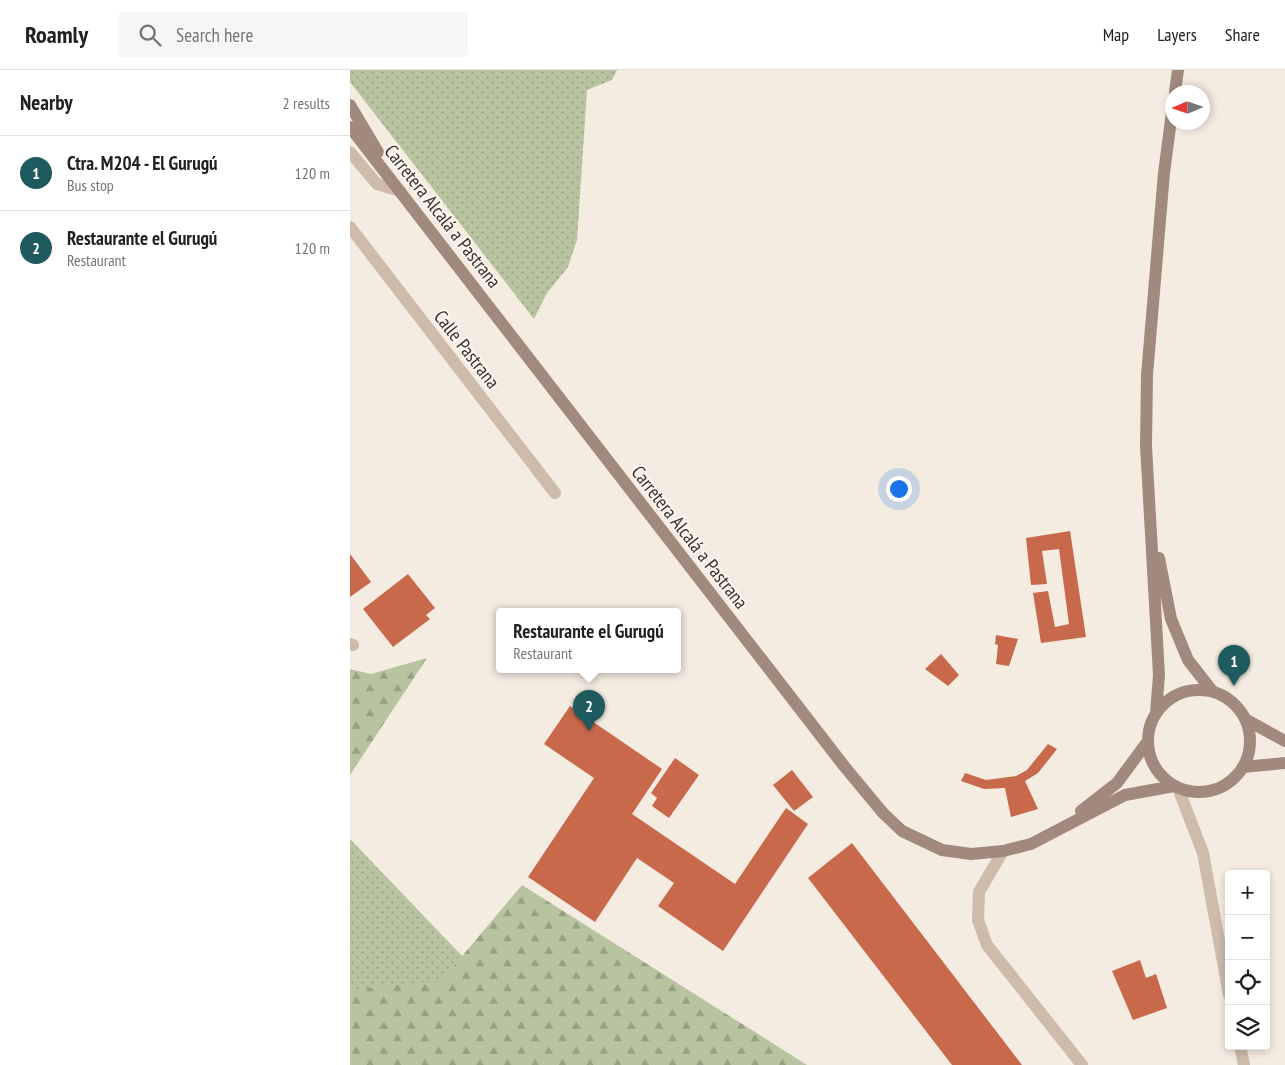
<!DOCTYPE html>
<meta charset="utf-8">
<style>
body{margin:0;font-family:"PT Sans Narrow",sans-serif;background:#f6f6f6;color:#202124}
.controls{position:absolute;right:15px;bottom:15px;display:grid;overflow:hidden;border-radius:5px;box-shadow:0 2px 8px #0003}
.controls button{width:45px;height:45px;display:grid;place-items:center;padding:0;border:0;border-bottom:1px solid #e0e0e0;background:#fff;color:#202124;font:25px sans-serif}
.compass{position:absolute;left:815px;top:15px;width:45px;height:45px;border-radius:50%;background:#fff;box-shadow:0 2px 8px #0003;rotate:268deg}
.you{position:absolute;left:548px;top:418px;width:18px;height:18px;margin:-12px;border:4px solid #fff;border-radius:50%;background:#1a73e8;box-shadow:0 0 0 8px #1a73e833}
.badge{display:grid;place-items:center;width:32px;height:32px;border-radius:50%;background:#1f5a5e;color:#fff;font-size:16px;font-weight:700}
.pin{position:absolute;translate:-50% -41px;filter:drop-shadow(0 1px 2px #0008)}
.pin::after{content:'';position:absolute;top:26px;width:18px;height:15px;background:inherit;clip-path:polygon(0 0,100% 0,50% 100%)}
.popup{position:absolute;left:146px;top:538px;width:185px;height:65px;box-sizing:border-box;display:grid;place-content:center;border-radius:5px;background:#fff;filter:drop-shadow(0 1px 4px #0005);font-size:16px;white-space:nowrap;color:#757577}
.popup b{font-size:19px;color:#202124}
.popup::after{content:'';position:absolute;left:50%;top:100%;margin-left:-10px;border:10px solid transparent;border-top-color:#fff}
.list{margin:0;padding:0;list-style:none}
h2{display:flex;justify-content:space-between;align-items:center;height:65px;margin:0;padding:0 20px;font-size:21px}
h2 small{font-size:16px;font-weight:400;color:#757577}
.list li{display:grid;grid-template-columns:32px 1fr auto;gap:15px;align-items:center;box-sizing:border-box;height:75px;padding:0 20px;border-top:1px solid #e0e0e0}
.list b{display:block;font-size:19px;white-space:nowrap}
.list p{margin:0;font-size:16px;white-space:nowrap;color:#757577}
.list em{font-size:16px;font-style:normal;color:#757577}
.icon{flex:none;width:28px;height:28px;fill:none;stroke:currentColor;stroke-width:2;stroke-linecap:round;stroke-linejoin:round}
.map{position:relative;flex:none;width:935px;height:995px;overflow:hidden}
header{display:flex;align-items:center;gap:30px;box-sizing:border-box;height:70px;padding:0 25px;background:#fff;border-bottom:1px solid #e0e0e0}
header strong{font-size:24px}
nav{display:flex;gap:28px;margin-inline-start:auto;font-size:18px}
.search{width:350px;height:45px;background:#f6f6f6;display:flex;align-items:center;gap:12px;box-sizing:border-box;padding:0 18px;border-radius:5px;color:#757577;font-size:19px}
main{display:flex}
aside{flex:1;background:#fff}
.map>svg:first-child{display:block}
.grass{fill:url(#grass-dots)}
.forest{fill:url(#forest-firs)}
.building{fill:#c8694b}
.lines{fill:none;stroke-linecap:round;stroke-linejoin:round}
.street{stroke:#cdbbac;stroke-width:12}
.secondary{stroke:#a18a7d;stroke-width:12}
.labels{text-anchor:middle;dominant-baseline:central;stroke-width:4.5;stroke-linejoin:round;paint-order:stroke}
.street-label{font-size:19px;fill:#3b302b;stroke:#fbf5ee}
</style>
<header>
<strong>Roamly</strong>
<div class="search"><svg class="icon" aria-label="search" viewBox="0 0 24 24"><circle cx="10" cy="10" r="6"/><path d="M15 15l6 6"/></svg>Search here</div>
<nav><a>Map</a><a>Layers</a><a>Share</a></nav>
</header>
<main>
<aside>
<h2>Nearby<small>2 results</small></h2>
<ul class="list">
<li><span class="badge">1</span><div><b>Ctra. M204 - El Gurugú</b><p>Bus stop</p></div><em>120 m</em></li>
<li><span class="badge">2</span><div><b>Restaurante el Gurugú</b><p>Restaurant</p></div><em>120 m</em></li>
</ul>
</aside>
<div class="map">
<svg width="935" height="995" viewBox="0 0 935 995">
<defs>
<pattern id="grass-dots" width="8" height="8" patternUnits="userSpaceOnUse" patternTransform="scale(1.25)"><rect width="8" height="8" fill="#b8c4a0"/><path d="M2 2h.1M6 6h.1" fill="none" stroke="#97a083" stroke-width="1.8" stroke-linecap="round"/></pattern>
<pattern id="forest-firs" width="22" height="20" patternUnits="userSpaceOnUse" patternTransform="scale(1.25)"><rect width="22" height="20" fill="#b8c4a0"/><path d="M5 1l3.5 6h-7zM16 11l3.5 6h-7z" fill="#97a083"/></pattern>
</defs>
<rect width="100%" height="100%" fill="#f4ebe1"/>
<path class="grass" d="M0 0H267L262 10 237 20 227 170 218 197 197 223 184 249 0 12Z
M0 769 184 961 0 995Z"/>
<path class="forest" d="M77 588 0 705V599L21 604Z
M172 815 457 995H0V920L92 910Z"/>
<path class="building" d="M720 461 736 567 691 573 683 523 698 521 705 557 719 554 709 479 692 481 697 514 681 515 676 468Z
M0 484 21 512 0 527Z
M58 504 85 538 76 545 80 549 43 577 13 539Z
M646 565 668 569 659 596 646 594 648 575 645 574Z
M591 584 609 605 598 616 575 599Z
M220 636 312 699 282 744 385 814 436 738 458 754 373 881 308 836 324 813 287 788 245 852 178 807 244 708 194 674Z
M698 674 707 679 688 703 675 711 688 739 661 747 655 718 634 719 611 711 615 703 636 710 666 706 677 700Z
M325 688 349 705 319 748 302 736 307 728 301 723Z
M442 700 463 727 444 741 423 715Z
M502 773 672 995H602L458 808Z
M790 890 796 908 806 904 817 938 783 950 762 901Z"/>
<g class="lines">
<path class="street" d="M0 82 27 114 50 121
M0 157 205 423
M0 574 3 575
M828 718 853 783 879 925
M653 781 629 822 628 850 637 875 732 995
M890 976 894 995"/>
<path class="secondary" d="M825 22 828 0
M0 35 28 82
M0 57 494 696 533 743 552 761 592 780 621 784 653 781 681 774 775 725 824 716
M809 488 821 549 838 590 863 622
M798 671a51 51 0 1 1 102 0a51 51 0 1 1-102 0Z
M806 643 809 605 796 376 797 305 814 103 822 42
M895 649 935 671
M893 697 935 693
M731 741 767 713 798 671"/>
</g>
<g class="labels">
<g class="street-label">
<text transform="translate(93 146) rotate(52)">Carretera Alcalá a Pastrana</text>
<text transform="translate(117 279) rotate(52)">Calle Pastrana</text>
<text transform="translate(340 467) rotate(52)">Carretera Alcalá a Pastrana</text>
</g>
</g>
</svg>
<div class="controls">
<button>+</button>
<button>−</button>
<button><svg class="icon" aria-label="locate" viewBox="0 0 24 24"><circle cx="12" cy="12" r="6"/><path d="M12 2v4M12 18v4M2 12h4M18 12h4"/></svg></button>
<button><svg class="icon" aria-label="layers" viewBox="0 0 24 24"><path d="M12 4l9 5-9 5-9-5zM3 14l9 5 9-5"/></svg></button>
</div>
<svg class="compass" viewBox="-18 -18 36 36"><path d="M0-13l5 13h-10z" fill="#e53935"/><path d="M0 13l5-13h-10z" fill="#757577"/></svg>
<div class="you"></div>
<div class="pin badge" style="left:884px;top:616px">1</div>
<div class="pin badge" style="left:239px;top:661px">2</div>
<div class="popup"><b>Restaurante el Gurugú</b>Restaurant</div>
</div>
</main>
